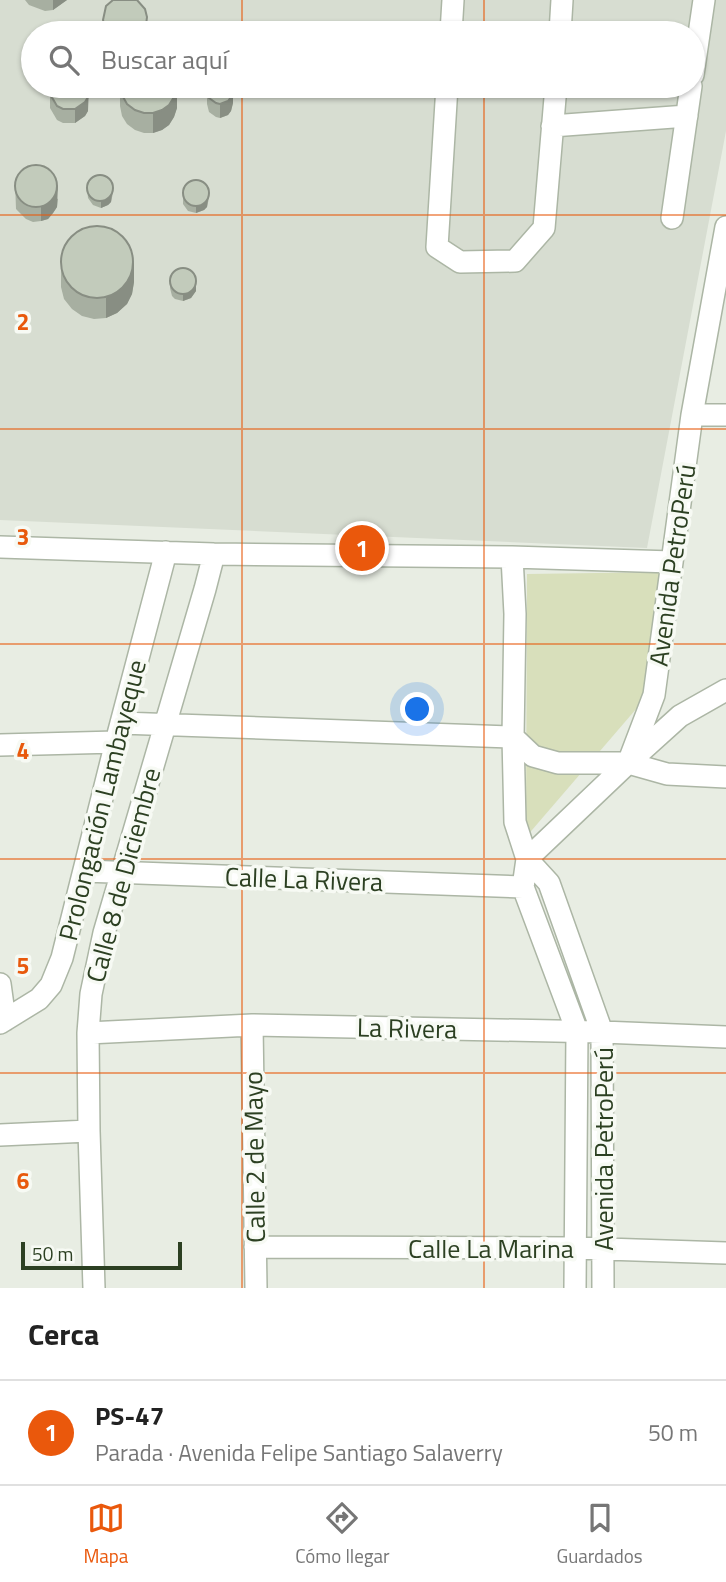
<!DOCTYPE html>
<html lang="es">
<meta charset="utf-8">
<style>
body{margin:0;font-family:"Titillium Web",sans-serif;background:#f6f6f6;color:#222}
.scale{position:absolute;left:21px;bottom:18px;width:161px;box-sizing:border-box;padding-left:7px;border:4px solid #2c4022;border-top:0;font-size:19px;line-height:24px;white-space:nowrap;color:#2c4022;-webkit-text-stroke:5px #f7faf4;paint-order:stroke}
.you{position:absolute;left:418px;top:710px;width:24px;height:24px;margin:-18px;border:5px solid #fff;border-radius:50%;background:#1a73e8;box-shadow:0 0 0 10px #1a73e833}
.badge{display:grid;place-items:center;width:46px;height:46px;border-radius:50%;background:#ea580c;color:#fff;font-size:23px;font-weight:700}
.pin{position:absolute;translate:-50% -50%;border:4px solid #fff;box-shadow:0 2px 7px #0006}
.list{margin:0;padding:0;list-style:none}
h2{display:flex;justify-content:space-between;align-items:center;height:91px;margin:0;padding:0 28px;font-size:30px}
h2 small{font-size:23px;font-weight:400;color:#767676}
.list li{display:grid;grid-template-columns:46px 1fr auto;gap:21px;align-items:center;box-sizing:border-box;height:105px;padding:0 28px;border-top:2px solid #e0e0e0}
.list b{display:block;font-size:26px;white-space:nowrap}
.list p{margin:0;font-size:23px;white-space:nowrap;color:#767676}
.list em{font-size:23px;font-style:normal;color:#767676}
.icon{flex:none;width:38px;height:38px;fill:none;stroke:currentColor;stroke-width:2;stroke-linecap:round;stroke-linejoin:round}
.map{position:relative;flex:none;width:726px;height:1288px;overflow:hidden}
.search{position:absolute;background:#fff;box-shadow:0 2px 5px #0004;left:21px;right:21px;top:21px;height:77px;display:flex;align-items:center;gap:18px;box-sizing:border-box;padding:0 24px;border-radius:38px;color:#767676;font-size:26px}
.sheet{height:196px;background:#fff}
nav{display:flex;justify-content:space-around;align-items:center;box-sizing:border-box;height:98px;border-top:2px solid #e0e0e0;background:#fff;font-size:19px;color:#767676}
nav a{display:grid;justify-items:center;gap:4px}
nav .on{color:#ea580c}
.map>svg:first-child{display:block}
.built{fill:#d7ddd1;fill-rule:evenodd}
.green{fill:#d8dfbb}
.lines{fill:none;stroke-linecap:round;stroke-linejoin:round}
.minor-casing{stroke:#acb6a5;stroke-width:24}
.minor{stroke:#fff;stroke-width:21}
.wall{fill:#a7afa1}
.shaded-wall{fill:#888e83}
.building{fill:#c2cbbb;stroke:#888e83;stroke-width:2}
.grid{fill:none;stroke:#e8590c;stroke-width:2;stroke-opacity:0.55}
.labels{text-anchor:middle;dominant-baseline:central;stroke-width:7;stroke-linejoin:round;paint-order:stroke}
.street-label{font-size:26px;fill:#2c4022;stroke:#f7faf4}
.grid-label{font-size:23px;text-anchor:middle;font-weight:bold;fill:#e8590c;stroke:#f7faf4;stroke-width:7;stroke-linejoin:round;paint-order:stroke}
</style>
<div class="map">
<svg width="726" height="1288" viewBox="0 0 726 1288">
<rect width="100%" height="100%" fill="#e8ede3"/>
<path class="built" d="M0 0H726V131L647 548 0 520ZM33 33H693V86H33Z"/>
<path class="green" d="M667 572 649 694 526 837 527 574Z"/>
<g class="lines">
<g class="minor-casing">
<path id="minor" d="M451 33 453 0
M560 33 562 0
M693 75 704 0
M447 86 437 247 460 262 515 261 544 228 556 86
M552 126 687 116
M672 218 691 86
M692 415H726
M0 547 214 554 512 557 672 562
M512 557 515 614 513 737 515 822 527 859 549 883 602 1032 603 1288
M121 723 513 737 533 756 558 763H628L667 774 726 777
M0 745 116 742
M630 758 654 695 692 415 726 227
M84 871 523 887
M0 984 5 1020
M0 1023 39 999 51 985 62 958 116 742 166 552
M252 1025 256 1288
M88 1033 252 1025 602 1032 726 1037
M0 1135 89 1131
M255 1247 576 1248 726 1253
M94 1288 89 1131 88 1033 91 994 104 933 205 589 214 554
M575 1288 577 1031 523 887 527 859 628 763 680 716 726 690"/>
</g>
<use href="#minor" class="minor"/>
</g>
<path class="wall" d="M25 0H67L53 10 45 11 29 5Z
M147 17 146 33H103V20Z
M120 86 177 108 174 117 169 125 162 130 153 133H144L135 130 127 124 122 116 120 106Z
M50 88 88 111 85 116 75 123H63L57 120 50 108Z
M207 90 233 103 231 111 228 115 220 118 216 117 209 112 207 104Z
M15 181 58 199 57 207 53 213 48 219 41 221 33 222 26 219 16 209Z
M87 187 113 193 111 202 108 205 101 208 93 205 88 198Z
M183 193 209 198 207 207 204 210 196 213 188 211 183 204Z
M61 255 134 282 132 294 127 304 117 313 106 318 94 319 82 316 72 309 64 299 61 287Z
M170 281 196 291 191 298 183 301 175 299 172 296 170 288Z"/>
<path class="shaded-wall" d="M53 0H67L53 10Z
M147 17 146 33H139Z
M89 86 88 111 85 116 75 123V109Z
M177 88V108L174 117 169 125 162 130 153 133V113Z
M233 89V103L231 111 228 115 220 118V104Z
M58 185 57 207 53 213 48 219 41 221V207Z
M113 186 111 202 108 205 101 208V201Z
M209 191 207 207 204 210 196 213V206Z
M134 262V282L132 294 127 304 117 313 106 318V298Z
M196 284V291L191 298 183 301V294Z"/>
<path class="building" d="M113 0H137L145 9 147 17 146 25 139 33H111L105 26 103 20 106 6Z
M51 86H89L88 97 85 102 75 109H63L57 106 50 94Z
M120 86H177V88L174 97 169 105 162 110 153 113H144L135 110 127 104 122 95Z
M208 86H231L233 89 231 97 228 101 220 104 216 103 209 98 207 90Z
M15 186a21 21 0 1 1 42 0a21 21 0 1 1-42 0Z
M87 188a13 13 0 1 1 26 0a13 13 0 1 1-26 0Z
M183 193a13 13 0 1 1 26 0a13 13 0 1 1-26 0Z
M61 262a36 36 0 1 1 72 0a36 36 0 1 1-72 0Z
M170 281a13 13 0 1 1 26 0a13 13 0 1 1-26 0Z"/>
<path class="grid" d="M242 0V33M484 0V33M242 86V1288M484 86V1288M0 215H726M0 429H726M0 644H726M0 859H726M0 1073H726"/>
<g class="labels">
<g class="street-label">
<text transform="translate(672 565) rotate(-82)">Avenida PetroPerú</text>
<text transform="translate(102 800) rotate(-76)">Prolongación Lambayeque</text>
<text transform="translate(123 875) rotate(-75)">Calle 8 de Diciembre</text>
<text transform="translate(304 879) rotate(2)">Calle La Rivera</text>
<text transform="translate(407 1028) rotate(1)">La Rivera</text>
<text transform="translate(603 1149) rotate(-90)">Avenida PetroPerú</text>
<text transform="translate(254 1157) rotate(-91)">Calle 2 de Mayo</text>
<text x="491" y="1248">Calle La Marina</text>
</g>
</g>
<g class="grid-label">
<text x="23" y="330">2</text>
<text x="23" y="545">3</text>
<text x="23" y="759">4</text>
<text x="23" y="974">5</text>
<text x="23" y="1189">6</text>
</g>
</svg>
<div class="scale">50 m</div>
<div class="you"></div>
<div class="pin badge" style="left:362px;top:548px">1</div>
<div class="search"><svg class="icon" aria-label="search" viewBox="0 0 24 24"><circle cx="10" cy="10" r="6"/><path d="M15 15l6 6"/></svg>Buscar aquí</div>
</div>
<section class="sheet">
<h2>Cerca<small></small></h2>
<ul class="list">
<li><span class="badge">1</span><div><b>PS-47</b><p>Parada · Avenida Felipe Santiago Salaverry</p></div><em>50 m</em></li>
</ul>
</section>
<nav>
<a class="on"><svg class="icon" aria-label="map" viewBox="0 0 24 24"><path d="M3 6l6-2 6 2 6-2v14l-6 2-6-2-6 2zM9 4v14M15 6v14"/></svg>Mapa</a>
<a><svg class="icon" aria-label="directions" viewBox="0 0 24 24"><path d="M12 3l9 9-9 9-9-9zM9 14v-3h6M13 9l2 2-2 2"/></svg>Cómo llegar</a>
<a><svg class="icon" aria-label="saved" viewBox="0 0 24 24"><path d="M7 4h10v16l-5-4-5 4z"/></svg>Guardados</a>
</nav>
